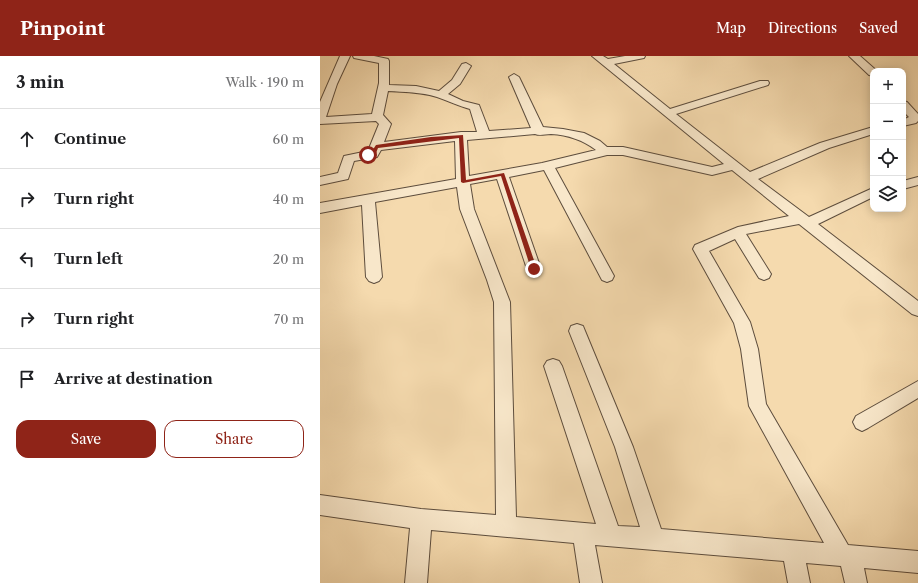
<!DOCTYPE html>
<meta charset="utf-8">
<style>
body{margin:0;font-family:"Libre Caslon Text",serif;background:#f2f2f2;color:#202124}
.controls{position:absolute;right:12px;top:12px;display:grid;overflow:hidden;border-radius:8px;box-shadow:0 2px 10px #0003}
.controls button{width:36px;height:36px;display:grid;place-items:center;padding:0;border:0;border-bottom:1px solid #e0e0e0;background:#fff;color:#202124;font:20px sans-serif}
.stop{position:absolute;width:12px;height:12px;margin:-9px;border:3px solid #8f2418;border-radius:50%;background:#fff}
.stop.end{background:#8f2418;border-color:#fff;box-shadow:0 1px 4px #0008}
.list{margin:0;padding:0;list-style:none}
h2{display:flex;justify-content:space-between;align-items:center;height:52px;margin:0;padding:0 16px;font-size:17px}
h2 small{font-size:13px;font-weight:400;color:#757577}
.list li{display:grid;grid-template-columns:26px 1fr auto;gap:12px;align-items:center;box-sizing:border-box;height:60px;padding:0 16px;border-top:1px solid #e0e0e0}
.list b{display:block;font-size:15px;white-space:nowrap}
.list em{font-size:13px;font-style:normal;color:#757577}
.actions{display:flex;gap:8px;padding:12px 16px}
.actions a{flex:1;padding:9px 0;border:1px solid #8f2418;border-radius:12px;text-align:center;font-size:14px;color:#8f2418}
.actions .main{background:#8f2418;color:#fff}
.icon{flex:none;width:22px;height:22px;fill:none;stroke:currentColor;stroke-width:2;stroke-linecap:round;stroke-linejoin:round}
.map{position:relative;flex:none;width:598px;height:527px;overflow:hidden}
header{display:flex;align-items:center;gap:24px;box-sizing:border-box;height:56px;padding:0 20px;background:#8f2418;color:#fff}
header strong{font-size:19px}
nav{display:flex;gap:22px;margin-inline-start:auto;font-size:14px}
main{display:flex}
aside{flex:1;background:#fff}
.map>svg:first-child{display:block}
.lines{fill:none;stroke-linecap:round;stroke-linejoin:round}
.minor-casing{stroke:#5d4d3d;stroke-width:2}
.minor{fill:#f8e7ca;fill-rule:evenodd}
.route{fill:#8f2418}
</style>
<header>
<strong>Pinpoint</strong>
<nav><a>Map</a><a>Directions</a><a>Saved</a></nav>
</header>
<main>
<aside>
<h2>3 min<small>Walk · 190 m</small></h2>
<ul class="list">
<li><svg class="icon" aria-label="ahead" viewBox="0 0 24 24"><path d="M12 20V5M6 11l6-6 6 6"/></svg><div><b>Continue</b></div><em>60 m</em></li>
<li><svg class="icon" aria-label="right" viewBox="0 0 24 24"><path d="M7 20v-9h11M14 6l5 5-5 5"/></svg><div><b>Turn right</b></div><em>40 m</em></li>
<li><svg class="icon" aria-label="left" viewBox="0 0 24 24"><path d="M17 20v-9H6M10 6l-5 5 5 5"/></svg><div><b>Turn left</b></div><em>20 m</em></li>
<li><svg class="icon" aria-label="right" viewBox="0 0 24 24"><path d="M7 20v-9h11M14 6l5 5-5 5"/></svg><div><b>Turn right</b></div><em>70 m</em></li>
<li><svg class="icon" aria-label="arrive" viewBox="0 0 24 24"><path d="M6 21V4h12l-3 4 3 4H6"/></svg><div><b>Arrive at destination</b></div></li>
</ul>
<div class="actions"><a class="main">Save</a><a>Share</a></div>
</aside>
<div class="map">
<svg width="598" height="527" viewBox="0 0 598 527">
<rect width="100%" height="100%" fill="#f5daae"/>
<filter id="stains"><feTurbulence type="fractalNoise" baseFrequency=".005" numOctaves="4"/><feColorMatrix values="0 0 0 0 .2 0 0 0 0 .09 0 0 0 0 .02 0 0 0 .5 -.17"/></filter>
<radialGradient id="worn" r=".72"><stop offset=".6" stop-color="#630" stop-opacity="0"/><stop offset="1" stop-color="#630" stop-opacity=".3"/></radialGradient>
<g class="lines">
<g class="minor-casing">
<path id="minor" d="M20 0H30L17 28 6 61 52 58 59 27V7L34 2 33 0H54L68 3 69 5V29L96 30 119 35 132 24 142 8 146 7 151 10 140 28 128 38 143 45 159 49 169 75 211 72 189 21 194 18 199 21 223 71 243 73 264 77 280 85 287 91H303L392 111 404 108 272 0H283L288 3 305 0H325L324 2 294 8 350 53 440 25H448L449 27 448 29 356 58 430 116 500 87 553 71V78L509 92 438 123 489 161 553 132V141L498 168 598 245V260L592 258 479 168 426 178 451 218 449 222 444 224 439 222 415 183 389 195 430 266 438 293 446 348 528 489 598 495V517L544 512 547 527H525L521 510 486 507 490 527H468L464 505 275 489 282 527H260L254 487 111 474 107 527H85L90 472 0 459V439L101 453 176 459 174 246 167 224 140 153 137 131 55 146 62 221 59 225 54 227 49 225 46 221 42 149 0 157V147L136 123 135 85 61 94 57 101 34 105 28 123 0 129V121L18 117 24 100 48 95 59 68 56 65 0 68V46ZM68 35C84 36 101 36 117 41 129 45 139 50 150 53L157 76H141L64 86 71 68 63 59ZM215 78C220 80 225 78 231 78 248 79 263 84 276 94L222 107 149 120 147 84ZM287 99H303L392 119 412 114 469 160 418 171 375 189 373 193 414 267 421 293 429 350 504 487 341 473 313 391 265 275 263 270 257 268 251 270 249 275 295 391 320 471 298 470 242 310 239 305 233 303 227 305 224 310 276 468 196 461 190 246 154 153 150 128 177 123 207 213 209 217 214 219 219 217 221 213 189 121 224 114 282 224 287 226 292 224 294 220 235 112Z
M529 0H540L557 15H553V20L549 19Z
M583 45 587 46 598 58V65L596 67 583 70V64L589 61 583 55Z
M598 121V129L583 133V125Z
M598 325V342L548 372 542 375 536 372 533 366 536 360Z"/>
</g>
<use href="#minor" class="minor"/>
</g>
<path class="route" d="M143 79 146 124 184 117 217 213 216 215H212L211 213 181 120 143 127 141 126 139 82 58 92 56 97 48 100 46 99 52 95 56 89 111 81Z"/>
<rect width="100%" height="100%" filter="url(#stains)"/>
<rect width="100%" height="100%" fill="url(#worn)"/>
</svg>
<div class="controls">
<button>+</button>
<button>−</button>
<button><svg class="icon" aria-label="locate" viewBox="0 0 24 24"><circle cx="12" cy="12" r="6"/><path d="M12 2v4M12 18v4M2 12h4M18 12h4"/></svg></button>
<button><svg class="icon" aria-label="layers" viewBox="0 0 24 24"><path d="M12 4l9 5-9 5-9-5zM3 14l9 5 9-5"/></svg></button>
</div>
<div class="stop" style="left:48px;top:99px"></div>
<div class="stop end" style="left:214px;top:213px"></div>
</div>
</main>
